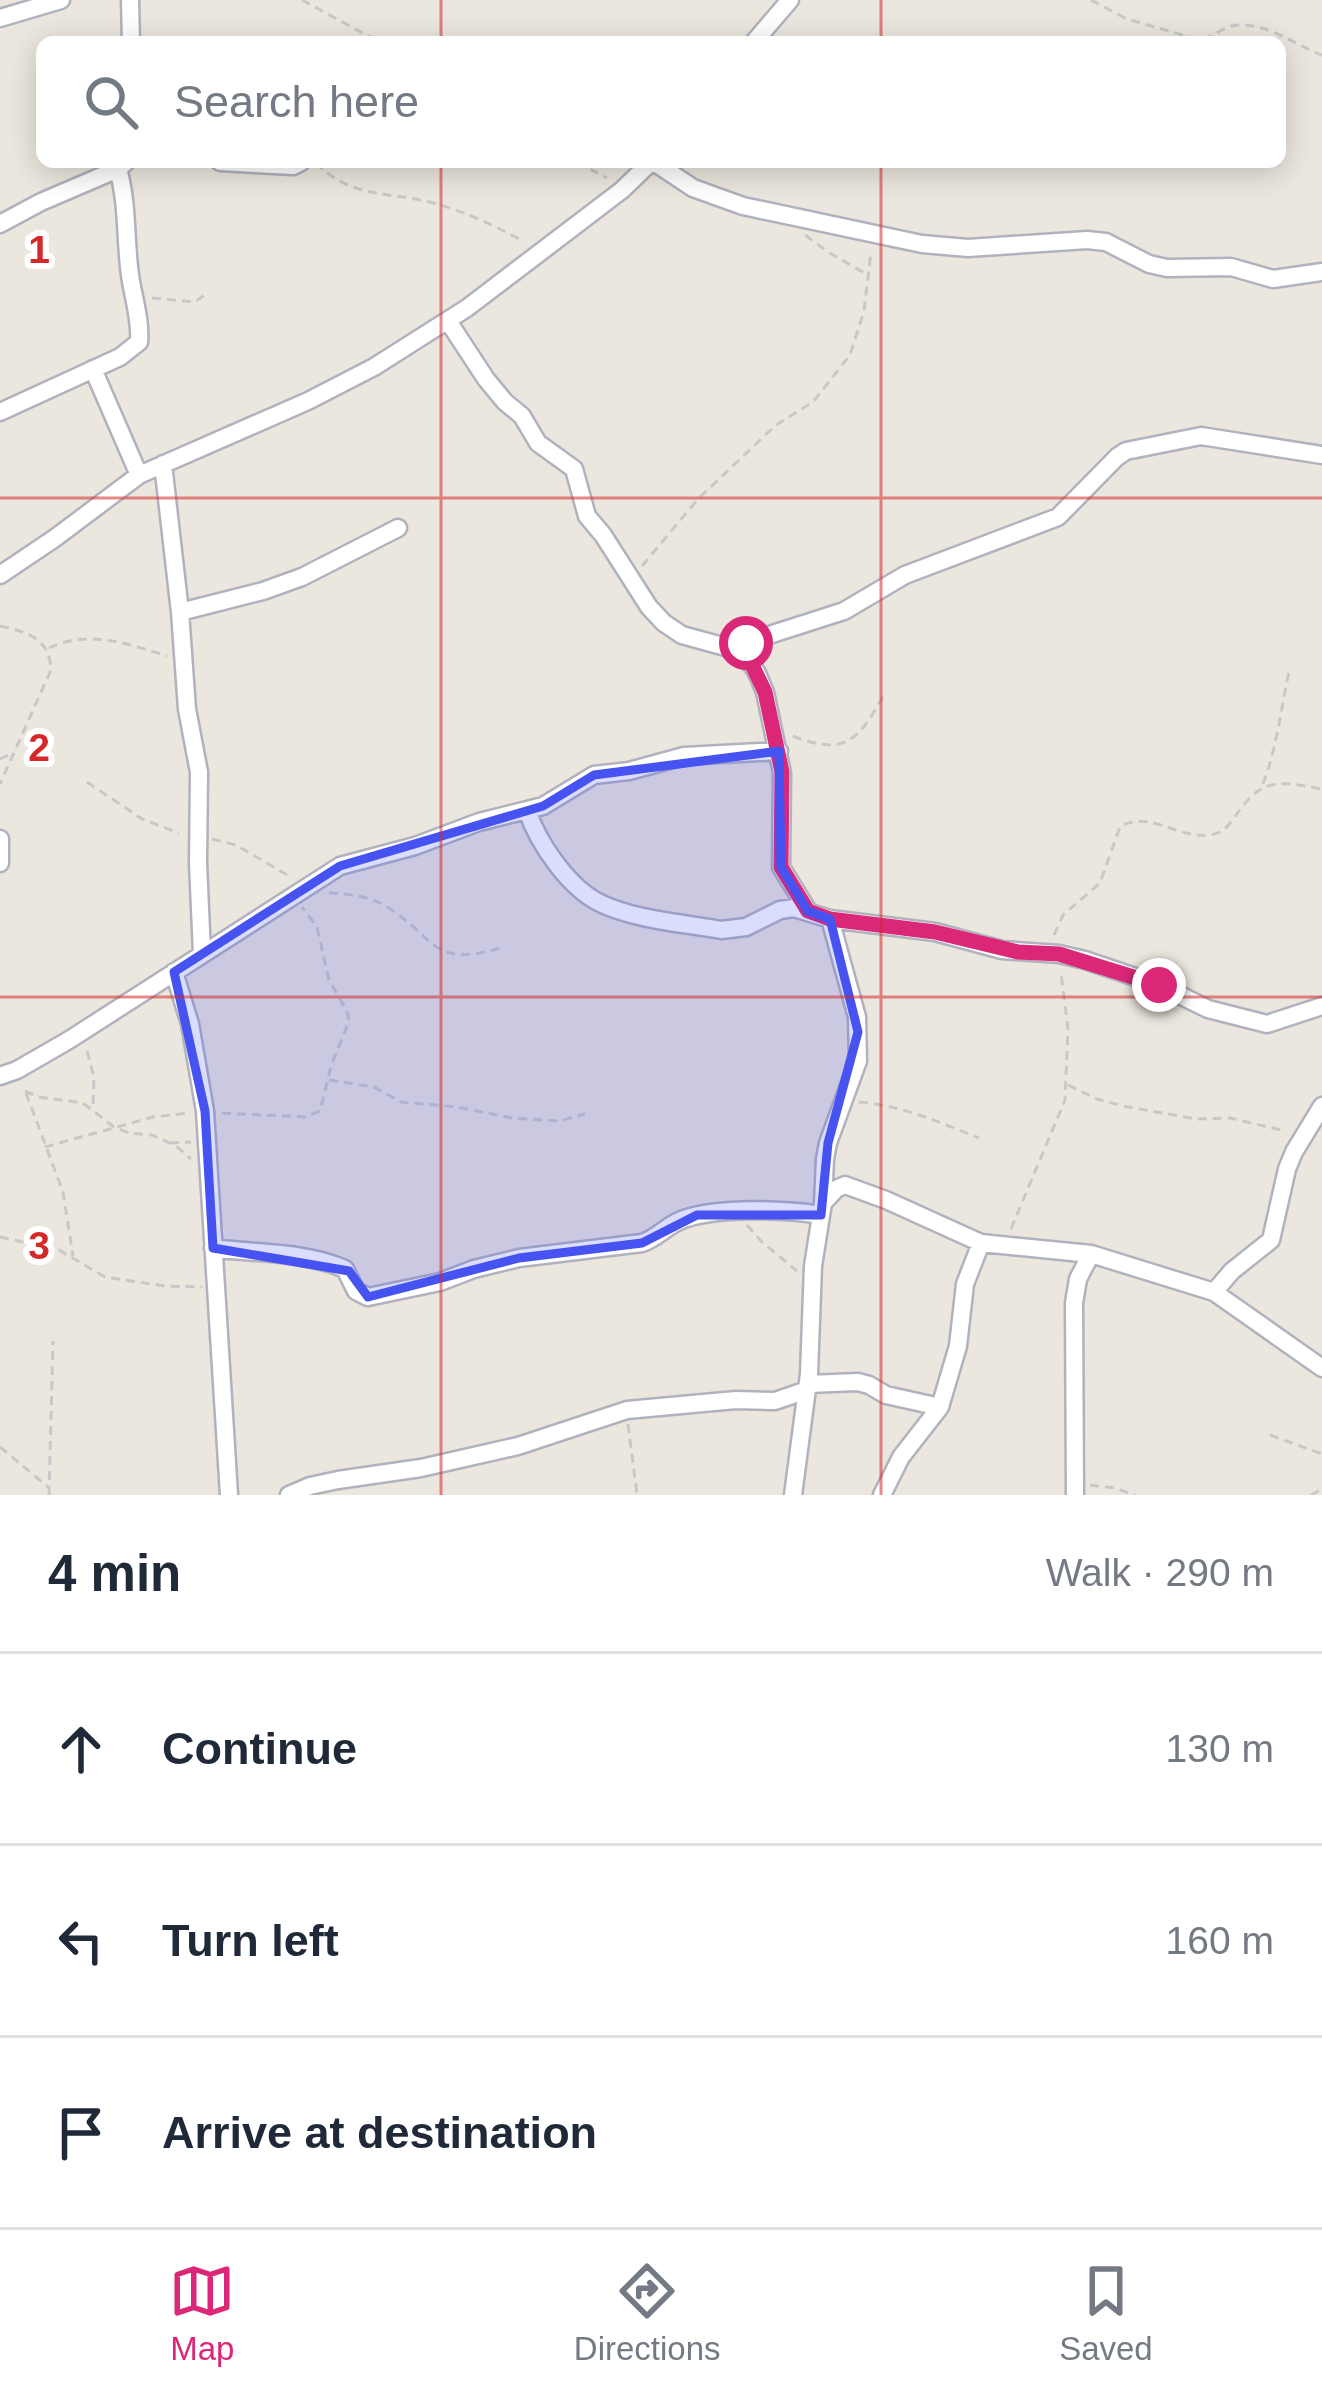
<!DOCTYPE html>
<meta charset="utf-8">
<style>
body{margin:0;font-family:Arial,sans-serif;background:#f6f6f7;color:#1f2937}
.stop{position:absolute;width:36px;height:36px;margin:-27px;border:9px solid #db2777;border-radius:50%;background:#fff}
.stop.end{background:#db2777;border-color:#fff;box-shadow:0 3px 12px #0008}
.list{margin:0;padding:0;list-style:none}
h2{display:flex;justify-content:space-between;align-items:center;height:156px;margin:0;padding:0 48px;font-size:51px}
h2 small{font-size:39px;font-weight:400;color:#747a83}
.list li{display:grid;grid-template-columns:78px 1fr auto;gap:36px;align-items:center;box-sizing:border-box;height:192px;padding:0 48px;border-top:3px solid #e0e1e3}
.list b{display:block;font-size:45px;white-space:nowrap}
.list em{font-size:39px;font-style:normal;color:#747a83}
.icon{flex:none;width:66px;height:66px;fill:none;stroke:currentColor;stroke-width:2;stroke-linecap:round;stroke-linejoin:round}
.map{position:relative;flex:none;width:1322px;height:1495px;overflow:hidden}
.search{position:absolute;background:#fff;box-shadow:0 6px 30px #0003;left:36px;right:36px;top:36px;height:132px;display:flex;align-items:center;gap:30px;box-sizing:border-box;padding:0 42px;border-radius:18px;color:#747a83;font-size:45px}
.sheet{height:732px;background:#fff}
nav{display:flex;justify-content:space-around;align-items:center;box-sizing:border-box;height:168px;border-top:3px solid #e0e1e3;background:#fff;font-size:33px;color:#747a83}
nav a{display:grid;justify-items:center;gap:6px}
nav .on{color:#db2777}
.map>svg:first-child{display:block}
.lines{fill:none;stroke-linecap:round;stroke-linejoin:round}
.minor-casing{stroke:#b1b2be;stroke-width:21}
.path{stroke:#c8c8c8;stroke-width:3;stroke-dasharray:9 6;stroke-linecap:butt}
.minor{stroke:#fff;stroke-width:16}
.route{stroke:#db2777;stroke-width:15}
.marked{fill:#4653f1;fill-opacity:0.2;stroke:#4653f1;stroke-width:9;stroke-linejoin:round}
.grid{fill:none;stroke:#d62828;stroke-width:3;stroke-opacity:0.55}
.grid-label{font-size:39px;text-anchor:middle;font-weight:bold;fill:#d62828;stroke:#fff;stroke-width:12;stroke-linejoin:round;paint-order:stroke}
</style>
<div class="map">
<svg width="1322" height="1495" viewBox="0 0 1322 1495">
<rect width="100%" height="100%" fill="#ece7de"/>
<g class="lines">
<g class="minor-casing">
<path id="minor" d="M130 0 131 42
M0 18 61 0
M754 42 790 0
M220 162 293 166 301 162
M654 162 693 188 743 206 922 244 968 248 1087 240 1106 242 1149 264 1167 268 1231 267 1273 279 1322 272
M0 224 41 202 118 169 125 163
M448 321 486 379 505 402 522 416 538 443 574 469 587 516 603 535 649 607 664 623 682 635 733 649 752 665 757 673 765 692 782 773 781 867 808 911
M93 369 139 475
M0 412 120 357 139 342C141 320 133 297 130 275 125 239 128 204 118 169
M163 464 180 612 187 709 199 772 198 863 202 954
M0 575 55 538 139 475 308 401 374 367 467 308 622 190 651 162
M180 612 263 591 302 577 398 528
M733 649 766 636 844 611 905 575 1058 517 1117 457 1126 451 1201 436 1322 455
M527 810C538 843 569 889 602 904 637 920 682 923 721 930L746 927 780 910 794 908 830 919 935 932 1002 950 1059 954 1085 960 1159 985 1208 1009 1267 1024 1322 1006
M0 839V863
M174 972 190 1024 205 1111 229 1495
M0 1076 17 1070 69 1040 340 866 415 846 479 822 543 806 594 775 629 771 684 756 779 751
M823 1203 836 1189 845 1185 886 1200 981 1243 1091 1254 1214 1292 1322 1368
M213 1248C257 1254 304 1251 345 1269L356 1291 368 1297 440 1282 474 1269 519 1258 642 1243C658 1238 668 1224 684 1219 719 1207 784 1209 821 1215
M1214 1292 1232 1271 1271 1240 1287 1169 1294 1152 1322 1106
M808 1384 858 1382 869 1385 886 1395 940 1407
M289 1495 310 1486 338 1480 421 1468 518 1446 627 1410 736 1400 775 1401 807 1390
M793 1495 809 1374 813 1266 823 1203 825 1159 828 1143 858 1061 857 1017 830 919
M882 1495 901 1457 940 1407 958 1346 965 1284 981 1243
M1075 1495 1074 1303 1078 1279 1091 1254"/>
</g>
<path class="path" d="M302 0 379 42
M1091 0 1127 19 1200 40C1213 37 1225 26 1237 25 1269 23 1294 45 1322 55
M577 162 607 178
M316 163C352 199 388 191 433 203 464 211 495 226 523 241
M805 235 828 252 868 275
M152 298 195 302 207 293
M642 566 698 499 776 425 813 402 850 355 864 311 871 252
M0 626C28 632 50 639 51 670L0 784
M49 648C87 629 129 644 167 656
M793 736C846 757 858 740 884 695
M0 759 11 754
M87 782 142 819 179 833
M1263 784C1277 747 1281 709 1289 671
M212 839 236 845 289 876
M329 893C348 894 367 896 384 905 436 936 430 969 500 948
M1054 935 1063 915 1100 883 1120 827C1151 807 1186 847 1220 832 1228 828 1234 818 1239 811 1264 776 1282 782 1322 789
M87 1051 94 1077 93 1106
M329 1080 374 1087 401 1102 457 1107 512 1118 559 1121 585 1114
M1068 1085 1097 1099 1123 1106 1196 1119 1230 1118 1285 1131
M25 1091 39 1097 83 1103 114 1127 129 1133 152 1135 176 1146 191 1159
M26 1093 63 1192 73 1256
M859 1102C901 1105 941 1123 979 1138
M222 1113 305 1117 320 1111 331 1066 349 1021 347 1011 329 980 317 927 302 907
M170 1143 191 1142
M45 1147 153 1117 189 1113
M747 1225 762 1242 797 1271
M1011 1229 1065 1100 1068 1028 1061 974
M0 1237 59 1250 105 1277 165 1286 202 1287
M628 1424 637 1495
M1270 1435 1322 1454
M0 1447 48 1487
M1090 1485 1115 1488 1135 1495
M49 1495 53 1341
M1311 1495 1322 1489"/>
<use href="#minor" class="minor"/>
</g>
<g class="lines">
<path class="route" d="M746 643 733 650 752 665 765 692 782 772 781 867 808 911 830 919 935 932 1018 952 1059 954 1159 985"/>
</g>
<path class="marked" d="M779 751 781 867 808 911 830 919 858 1032 828 1143 821 1215H697L642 1243 519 1258 368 1297 349 1271 213 1248 205 1111 174 972 340 866 543 806 594 775Z"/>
<path class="grid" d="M441 0V42M881 0V42M441 162V1495M881 162V1495M0 498H1322M0 997H1322"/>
<g class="grid-label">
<text x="39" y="263">1</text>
<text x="39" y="761">2</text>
<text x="39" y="1259">3</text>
</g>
</svg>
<div class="stop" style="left:746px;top:643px"></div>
<div class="stop end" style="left:1159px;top:985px"></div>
<div class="search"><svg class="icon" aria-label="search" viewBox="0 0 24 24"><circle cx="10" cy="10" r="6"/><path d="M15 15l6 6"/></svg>Search here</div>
</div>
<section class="sheet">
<h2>4 min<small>Walk · 290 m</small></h2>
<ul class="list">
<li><svg class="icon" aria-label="ahead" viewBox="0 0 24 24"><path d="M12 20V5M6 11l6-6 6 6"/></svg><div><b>Continue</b></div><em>130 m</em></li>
<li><svg class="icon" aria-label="left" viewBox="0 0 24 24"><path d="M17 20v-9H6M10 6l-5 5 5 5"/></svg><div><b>Turn left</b></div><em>160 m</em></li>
<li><svg class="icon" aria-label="arrive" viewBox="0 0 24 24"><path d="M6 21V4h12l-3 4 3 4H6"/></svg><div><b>Arrive at destination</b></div></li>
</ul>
</section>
<nav>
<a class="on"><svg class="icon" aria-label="map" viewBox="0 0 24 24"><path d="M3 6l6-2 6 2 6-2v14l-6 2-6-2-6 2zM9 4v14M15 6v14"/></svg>Map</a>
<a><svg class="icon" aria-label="directions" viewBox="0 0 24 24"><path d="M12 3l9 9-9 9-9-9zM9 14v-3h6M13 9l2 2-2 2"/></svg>Directions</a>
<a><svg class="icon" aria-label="saved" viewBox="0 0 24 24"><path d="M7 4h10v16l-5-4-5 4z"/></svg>Saved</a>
</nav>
